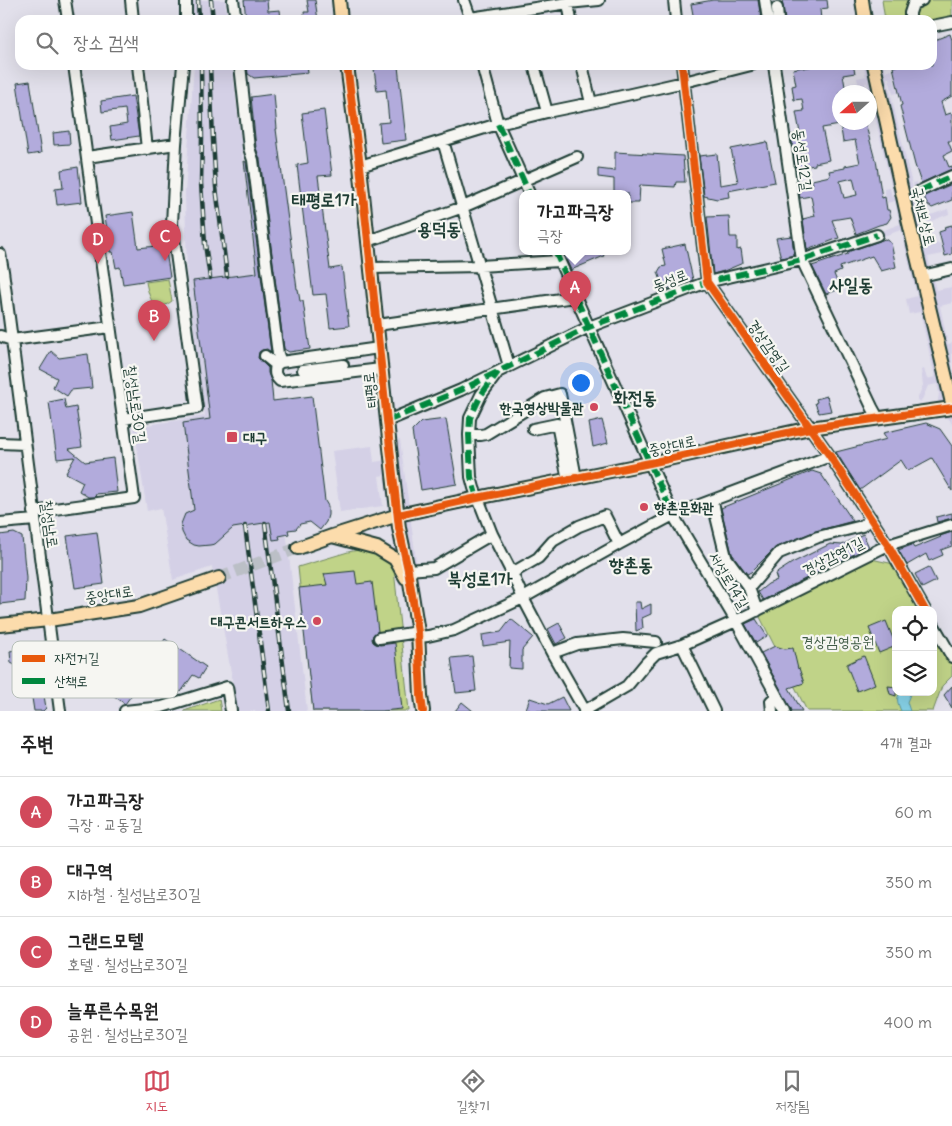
<!DOCTYPE html>
<html lang="ko">
<meta charset="utf-8">
<style>
body{margin:0;font-family:Delius,"Poor Story",sans-serif;background:#f6f6f6;color:#222}
.controls{position:absolute;right:15px;bottom:15px;display:grid;overflow:hidden;border-radius:10px;box-shadow:0 5px 20px #0002}
.controls button{width:45px;height:45px;display:grid;place-items:center;padding:0;border:0;border-bottom:1px solid #e0e0e0;background:#fff;color:#222;font:25px sans-serif}
.compass{position:absolute;left:832px;top:85px;width:45px;height:45px;border-radius:50%;background:#fff;box-shadow:0 5px 20px #0002;rotate:249deg}
.you{position:absolute;left:580px;top:382px;width:18px;height:18px;margin:-12px;border:4px solid #fff;border-radius:50%;background:#1a73e8;box-shadow:0 0 0 8px #1a73e833}
.badge{display:grid;place-items:center;width:32px;height:32px;border-radius:50%;background:#d1495b;color:#fff;font-size:16px;font-weight:700}
.pin{position:absolute;translate:-50% -41px;filter:drop-shadow(0 1px 2px #0008)}
.pin::after{content:'';position:absolute;top:26px;width:18px;height:15px;background:inherit;clip-path:polygon(0 0,100% 0,50% 100%)}
.popup{position:absolute;left:519px;top:190px;width:112px;height:65px;box-sizing:border-box;display:grid;place-content:center;border-radius:10px;background:#fff;filter:drop-shadow(0 1px 4px #0005);font-size:16px;white-space:nowrap;color:#767676}
.popup b{font-size:19px;color:#222}
.popup::after{content:'';position:absolute;left:50%;top:100%;margin-left:-10px;border:10px solid transparent;border-top-color:#fff}
.list{margin:0;padding:0;list-style:none}
h2{display:flex;justify-content:space-between;align-items:center;height:65px;margin:0;padding:0 20px;font-size:21px}
h2 small{font-size:16px;font-weight:400;color:#767676}
.list li{display:grid;grid-template-columns:32px 1fr auto;gap:15px;align-items:center;box-sizing:border-box;height:70px;padding:0 20px;border-top:1px solid #e0e0e0}
.list b{display:block;font-size:19px;white-space:nowrap}
.list p{margin:0;font-size:16px;white-space:nowrap;color:#767676}
.list em{font-size:16px;font-style:normal;color:#767676}
.icon{flex:none;width:28px;height:28px;fill:none;stroke:currentColor;stroke-width:2;stroke-linecap:round;stroke-linejoin:round}
.map{position:relative;flex:none;width:952px;height:711px;overflow:hidden}
.search{position:absolute;background:#fff;box-shadow:0 5px 20px #0002;left:15px;right:15px;top:15px;height:55px;display:flex;align-items:center;gap:12px;box-sizing:border-box;padding:0 18px;border-radius:15px;color:#767676;font-size:19px}
.sheet{height:345px;background:#fff}
nav{display:flex;justify-content:space-around;align-items:center;box-sizing:border-box;height:70px;border-top:1px solid #e0e0e0;background:#fff;font-size:14px;color:#767676}
nav a{display:grid;justify-items:center;gap:2px}
nav .on{color:#d1495b}
.map>svg:first-child{display:block}
.built{fill:#d4d0e6}
.green{fill:#c0d388;stroke:#70885e}
.water{fill:#86d1e7;stroke:#5d969f}
.building{fill:#b2abdc;stroke:#1f3d34;fill-rule:evenodd}
.lines{fill:none;stroke-linecap:round;stroke-linejoin:round}
.major-tunnel{stroke:#bbbfc6;stroke-width:12;stroke-dasharray:12 6;stroke-linecap:butt}
.minor-casing{stroke:#1f3d34;stroke-width:14}
.major-casing{stroke:#1f3d34;stroke-width:16}
.minor{stroke:#f6f6f2;stroke-width:10}
.major{stroke:#fcdcac;stroke-width:12}
.rail-casing{stroke:#1f3d34;stroke-width:4.5}
.rail{stroke:#f6f6f2;stroke-width:2.5;stroke-dasharray:8;stroke-linecap:butt}
.quiet{stroke:#00873e;stroke-width:6;stroke-dasharray:12 6;stroke-linecap:butt}
.cycleway-casing{stroke:#f6f6f2;stroke-width:11}
.cycleway{stroke:#e8590c;stroke-width:8}
.poi-dot{fill:#d1495b;stroke:#f6f6f2;stroke-width:2}
.labels{text-anchor:middle;dominant-baseline:central;stroke-width:4.5;stroke-linejoin:round;paint-order:stroke}
.street-label{font-size:15px;fill:#1f3d34;stroke:#f6f6f2}
.poi-label{font-size:15px;font-weight:bold;fill:#1f3d34;stroke:#f6f6f2;text-anchor:end}
.park-label{font-size:15px;fill:#3f5b45;stroke:#f6f6f2}
.quarter-label{font-size:18px;font-weight:bold;fill:#1f3d34;stroke:#f6f6f2}
.key{fill:#f6f6f2;stroke:#b6beb9;stroke-width:1}
.key-label{font-size:14px;fill:#1f3d34}
</style>
<div class="map">
<svg width="952" height="711" viewBox="0 0 952 711">
<rect width="100%" height="100%" fill="#e2e0eb"/>
<filter id="ink" filterUnits="userSpaceOnUse"><feTurbulence type="fractalNoise" baseFrequency=".02" numOctaves="2"/><feDisplacementMap in="SourceGraphic" scale="10" xChannelSelector="R" yChannelSelector="G"/><feConvolveMatrix kernelMatrix="1 2 1 2 8 2 1 2 1" color-interpolation-filters="sRGB"/></filter>
<g filter="url(#ink)">
<path class="built" d="M191 0H225L227 20H192Z
M194 65H232L307 711H238L212 567 173 580 161 508 147 511 134 427 205 416 187 276 185 193Z
M863 65H884L886 71 892 70 898 93 893 94 889 78H887L914 193 915 192 913 183 916 182 919 195 914 197 919 219 948 209 949 214 921 225 926 246 940 243 943 254 928 257 936 290 952 287V303L940 306 948 344 952 343V425L950 420 944 417 938 400 939 393 937 384 928 386 921 402 917 400 923 385 921 370 924 369 927 379 935 377 920 312 909 314 906 299 917 296 901 230 878 238 876 233 900 224 895 201 887 203 884 189 890 188 892 197H894L867 83H865L867 92H860L857 78 866 76Z
M400 440 419 582 399 585 384 475 379 476 383 506 340 512 332 451 372 446 374 462 387 460 385 443Z"/>
<path class="green" d="M882 0H952V18L932 22V20H885Z
M168 279 172 301C154 315 149 298 146 282Z
M364 549 385 556 394 570 409 711H313L298 567 348 552Z
M871 559 894 564 921 610H896V692H933V632L952 665V676L942 686 933 711H807L759 615Z
M219 699 221 711H184Z"/>
<path class="water" d="M901 692H911L907 702 910 711H901C898 703 895 699 901 692Z"/>
<path class="building" d="M244 0H267L268 11 280 10 281 20H246Z
M307 0H315L318 20H305L304 12H309Z
M713 0H758L761 19 752 20H694L691 4Z
M782 0H827L828 8 820 9 821 20H785Z
M950 34 952 40V96L941 102 945 115 951 113 952 116V141H948L952 151 944 155 949 167 952 166V169L921 183 915 165 900 106 902 105 893 67 899 65H932V41Z
M247 65H307L308 73 254 78 248 74Z
M820 65H853L855 73 843 75 846 92H840V125L822 128 829 160 815 163V165L796 168 791 135 800 133 796 112 804 111 802 99 794 100 792 86 796 85 793 69 803 67V68Z
M398 66 406 140 381 143 379 123 389 122 386 90 377 91 374 69Z
M30 81 41 153 28 155 17 83Z
M274 94 277 129H276L297 289H298L300 301H303L310 349 289 352 284 349 260 159 256 148 251 97Z
M133 96 139 136 112 140 110 127 127 124 125 109 102 112 101 101Z
M324 110 332 175 318 176 330 269 342 267 349 326 330 328 326 294 313 295 297 165 308 163 302 113Z
M840 122H865L875 160H876L882 198 885 197 887 210H889L891 217 887 223 879 225 856 234 850 217 832 220 839 238 807 250 803 219 815 216 814 212 811 196 800 198 798 187 813 184 812 180 830 176 829 171 845 168V166L860 163 855 140 843 142ZM853 178 857 195 844 198 840 181Z
M69 131 70 144 54 145 53 133Z
M767 142 775 182 728 191 729 197 717 199 704 196 699 156 717 154 720 185 738 182 731 149Z
M615 152 683 156 685 182H676L675 187 640 185 639 203H628V193H614V179L598 177V169L615 171Z
M244 161 246 162 271 352 267 349 262 350 259 352 258 358 268 368V373L271 380 273 401 312 396 325 501 328 506V515L326 522 320 530 310 522 300 524 296 529 288 530 289 534 279 536 280 539 273 540 270 522 233 528 215 544 210 545 199 546 194 545 186 540 182 532 181 524 185 514 194 510 183 423 210 419 193 281 257 273Z
M78 167 82 202 57 205 55 189 63 188 61 170Z
M952 184V200L932 208 927 204 924 196Z
M133 212 138 248 165 245 170 277 123 284 120 267 116 268 113 252H110L105 216Z
M729 216 730 237H737V250L741 249 743 263 724 271 713 274 707 217Z
M952 225V254L945 256 939 232 945 230 944 227Z
M792 236 794 255 781 258 776 238Z
M885 239 891 243 896 267 881 271 872 256 840 267 841 271 834 274 840 289 826 294 812 266 848 254 847 252Z
M685 244 693 280 675 287 665 289 663 287 658 272 661 267 666 266 662 249Z
M562 251H602L604 256 571 270Z
M51 351 59 358 88 354 92 388 71 390 67 396 53 387 57 378 40 369Z
M827 396 831 411 819 413 815 403 817 402 816 399Z
M64 399 66 409 76 407 82 447 69 449 85 462 113 458 117 492 96 494 95 497H88L79 491 83 482 66 473 75 457 57 459 49 402Z
M446 419 457 484 421 490 412 431 421 422Z
M602 420 608 443 593 447 589 423Z
M926 423 940 429 952 446V491L932 458 908 471 901 460 860 490 836 452 887 439 883 433Z
M812 471 821 474 853 521 816 531 776 547 751 572 747 574 732 554 721 508Z
M952 513V518L937 522 936 517Z
M97 532 104 584 75 588 67 536Z
M952 532V546L941 550 943 555 929 561 926 554 907 565 898 550 912 545 914 548 941 537 940 536Z
M14 533 22 537 26 578 25 601 0 604V535Z
M863 534 869 547 763 600 758 592 768 584 777 580 775 574 792 563 830 544 842 545Z
M929 567 936 581 922 588 915 574Z
M355 571 357 584 372 582 378 631 373 635 372 639 373 642 376 644 380 645 395 643 402 709 382 711H313L299 588 327 585 324 574Z
M635 602H640L641 609 651 604V614L642 618 643 628 636 631Z
M511 619 533 637 522 650V669L509 668 510 642 483 646 482 635 501 632Z
M756 619 767 636 756 643 745 624Z
M886 621 896 646 879 653 869 628Z
M559 623 567 638 556 644 548 629Z
M165 639 206 667 199 678 193 675 181 692 169 683 177 671 168 665 172 660 158 650Z
M775 646 785 649 793 648 798 669 799 668 804 683 789 688 802 711H792L761 653Z
M21 649 35 661 33 671 40 670 46 708 43 711H34L27 665H15L11 663 10 651Z
M108 654 147 682 140 692 136 689 125 704 113 695 118 688 104 678 108 673 98 667Z
M472 656 476 691 456 693 451 658Z
M864 656 875 684 857 691 847 666V664Z
M888 686 896 687V696L890 694Z
M952 686V708L944 695Z
M562 697 569 711H532L526 709 530 698 548 704Z
M462 702 473 711H455Z"/>
<g class="lines">
<path class="major-tunnel" d="M219 578 298 548"/>
<g class="minor-casing">
<path id="minor" d="M65 0 68 20
M131 0 133 20
M233 0 236 20
M464 0 471 20
M674 0 676 20
M765 0 768 20
M568 3 571 20
M777 8 778 20
M470 18 568 3 599 0
M186 20V0
M910 20V13L913 4 922 0
M932 26 952 22
M138 65 147 149
M240 65 249 148 253 160 278 354 281 362
M482 65 498 124 529 193
M534 65 547 112
M582 65 591 103
M682 65 707 282 830 456 888 545 925 610
M774 65 802 260 872 407 878 418
M443 141 509 366
M87 157 176 144
M360 166 498 124 547 112 591 103 684 82 751 65
M920 191 943 180 952 176
M368 241 463 207 577 157
M555 251 673 515 736 621 785 711
M0 254 3 271C22 418 41 564 60 711
M371 268 480 266 559 261
M922 276 952 269
M377 325 575 297
M0 336 12 340 110 327
M379 348 281 362 276 365C274 373 275 376 280 381L381 369
M265 356 276 365
M303 370 343 365
M498 372 481 395 470 418 469 435 471 477 474 488 492 534 512 573 523 598 552 653 585 711
M123 419 197 408 172 224 176 144 183 65
M387 421 461 390 589 327 707 282 802 260 877 235
M533 429 557 424 568 480
M469 435H481L486 434 545 398 560 394 576 478
M0 443 25 444
M713 500 715 512 726 557 749 588 757 611
M33 512 134 498 74 65
M0 523 35 520
M408 570 434 568 492 534
M512 573 538 558 553 541 579 526 605 516 619 544
M749 588 779 553 818 537 862 526 871 518
M933 624 952 657
M418 637 428 636 454 630 523 598 619 544 673 515 830 456
M379 638 418 632
M682 645 714 711
M552 653 577 644 623 639 656 642
M125 711 162 707 227 687 231 711
M584 711 627 686 646 663 656 653 682 645 736 621 888 545 952 525
M772 711 771 701 777 696"/>
</g>
<g class="major-casing">
<path id="major" d="M339 0 341 20
M862 0 865 20
M347 65 360 166 387 421 399 528 408 570 418 632 421 696 423 711
M874 65 908 219 952 403
M332 536 377 548 395 559 406 578
M298 548 332 536 398 515 477 498 650 463 810 428 952 408
M0 625 49 620 139 606 219 578"/>
</g>
<use href="#minor" class="minor"/>
<use href="#major" class="major"/>
<g class="rail-casing">
<path id="rail" d="M198 0 199 20
M211 0 213 20
M201 65 202 138 201 183 205 244 210 278
M210 65 213 140 216 187 227 276
M265 523 289 711
M245 526 269 711"/>
</g>
<use href="#rail" class="rail"/>
<path class="quiet" d="M498 124 529 193
M920 191 943 180 952 176
M555 251 673 515
M387 421 461 390 589 327 707 282 802 260 877 235
M477 498 471 477 469 435 470 418 481 395 498 372"/>
<g class="cycleway-casing">
<path id="cycleway" d="M347 65 360 166 387 421 399 528 408 570 418 632 421 696 423 711
M682 65 707 282 830 456 888 545 925 610
M398 515 477 498 650 463 810 428 952 408"/>
</g>
<use href="#cycleway" class="cycleway"/>
</g>
</g>
<g class="poi-dot">
<circle cx="594" cy="407" r="5"/>
<rect x="226" y="431" width="12" height="12" rx="2.5"/>
<circle cx="644" cy="507" r="5"/>
<circle cx="317" cy="621" r="5"/>
</g>
<g class="labels">
<g class="street-label">
<text transform="translate(803 160) rotate(82)">동성로12길</text>
<text transform="translate(924 216) rotate(77)">국채보상로</text>
<text transform="translate(670 280) rotate(-21)">동성로</text>
<text transform="translate(769 346) rotate(55)">경상감영길</text>
<text transform="translate(370 390) rotate(-96)">태평로</text>
<text transform="translate(136 404) rotate(82)">칠성남로30길</text>
<text transform="translate(672 445) rotate(-12)">중앙대로</text>
<text transform="translate(50 524) rotate(82)">칠성남로</text>
<text transform="translate(833 556) rotate(-27)">경상감영1길</text>
<text transform="translate(729 580) rotate(59)">서성로14길</text>
<text transform="translate(109 594) rotate(-9)">중앙대로</text>
</g>
<g class="poi-label">
<text x="584" y="407">한국영상박물관</text>
<text x="243" y="437" text-anchor="start">대구</text>
<text x="654" y="507" text-anchor="start">향촌문화관</text>
<text x="307" y="621">대구콘서트하우스</text>
</g>
<g class="park-label">
<text x="838" y="641">경상감영공원</text>
</g>
<g class="quarter-label">
<text x="324" y="199">태평로1가</text>
<text x="439" y="228">용덕동</text>
<text x="851" y="284">사일동</text>
<text x="635" y="397">화전동</text>
<text x="631" y="564">향촌동</text>
<text x="480" y="578">북성로1가</text>
</g>
</g>
<rect x="12" y="641" width="166" height="57" rx="8" class="key"/>
<rect x="22" y="655" width="23" height="7" fill="#e8590c"/>
<rect x="22" y="678" width="23" height="6" fill="#00873e"/>
<g class="key-label">
<text x="54" y="663">자전거길</text>
<text x="54" y="686">산책로</text>
</g>
</svg>
<div class="controls">
<button><svg class="icon" aria-label="locate" viewBox="0 0 24 24"><circle cx="12" cy="12" r="6"/><path d="M12 2v4M12 18v4M2 12h4M18 12h4"/></svg></button>
<button><svg class="icon" aria-label="layers" viewBox="0 0 24 24"><path d="M12 4l9 5-9 5-9-5zM3 14l9 5 9-5"/></svg></button>
</div>
<svg class="compass" viewBox="-18 -18 36 36"><path d="M0-13l5 13h-10z" fill="#e53935"/><path d="M0 13l5-13h-10z" fill="#767676"/></svg>
<div class="you"></div>
<div class="pin badge" style="left:575px;top:312px">A</div>
<div class="popup"><b>가고파극장</b>극장</div>
<div class="pin badge" style="left:154px;top:341px">B</div>
<div class="pin badge" style="left:165px;top:261px">C</div>
<div class="pin badge" style="left:98px;top:264px">D</div>
<div class="search"><svg class="icon" aria-label="search" viewBox="0 0 24 24"><circle cx="10" cy="10" r="6"/><path d="M15 15l6 6"/></svg>장소 검색</div>
</div>
<section class="sheet">
<h2>주변<small>4개 결과</small></h2>
<ul class="list">
<li><span class="badge">A</span><div><b>가고파극장</b><p>극장 · 교동길</p></div><em>60 m</em></li>
<li><span class="badge">B</span><div><b>대구역</b><p>지하철 · 칠성남로30길</p></div><em>350 m</em></li>
<li><span class="badge">C</span><div><b>그랜드모텔</b><p>호텔 · 칠성남로30길</p></div><em>350 m</em></li>
<li><span class="badge">D</span><div><b>늘푸른수목원</b><p>공원 · 칠성남로30길</p></div><em>400 m</em></li>
</ul>
</section>
<nav>
<a class="on"><svg class="icon" aria-label="map" viewBox="0 0 24 24"><path d="M3 6l6-2 6 2 6-2v14l-6 2-6-2-6 2zM9 4v14M15 6v14"/></svg>지도</a>
<a><svg class="icon" aria-label="directions" viewBox="0 0 24 24"><path d="M12 3l9 9-9 9-9-9zM9 14v-3h6M13 9l2 2-2 2"/></svg>길찾기</a>
<a><svg class="icon" aria-label="saved" viewBox="0 0 24 24"><path d="M7 4h10v16l-5-4-5 4z"/></svg>저장됨</a>
</nav>
